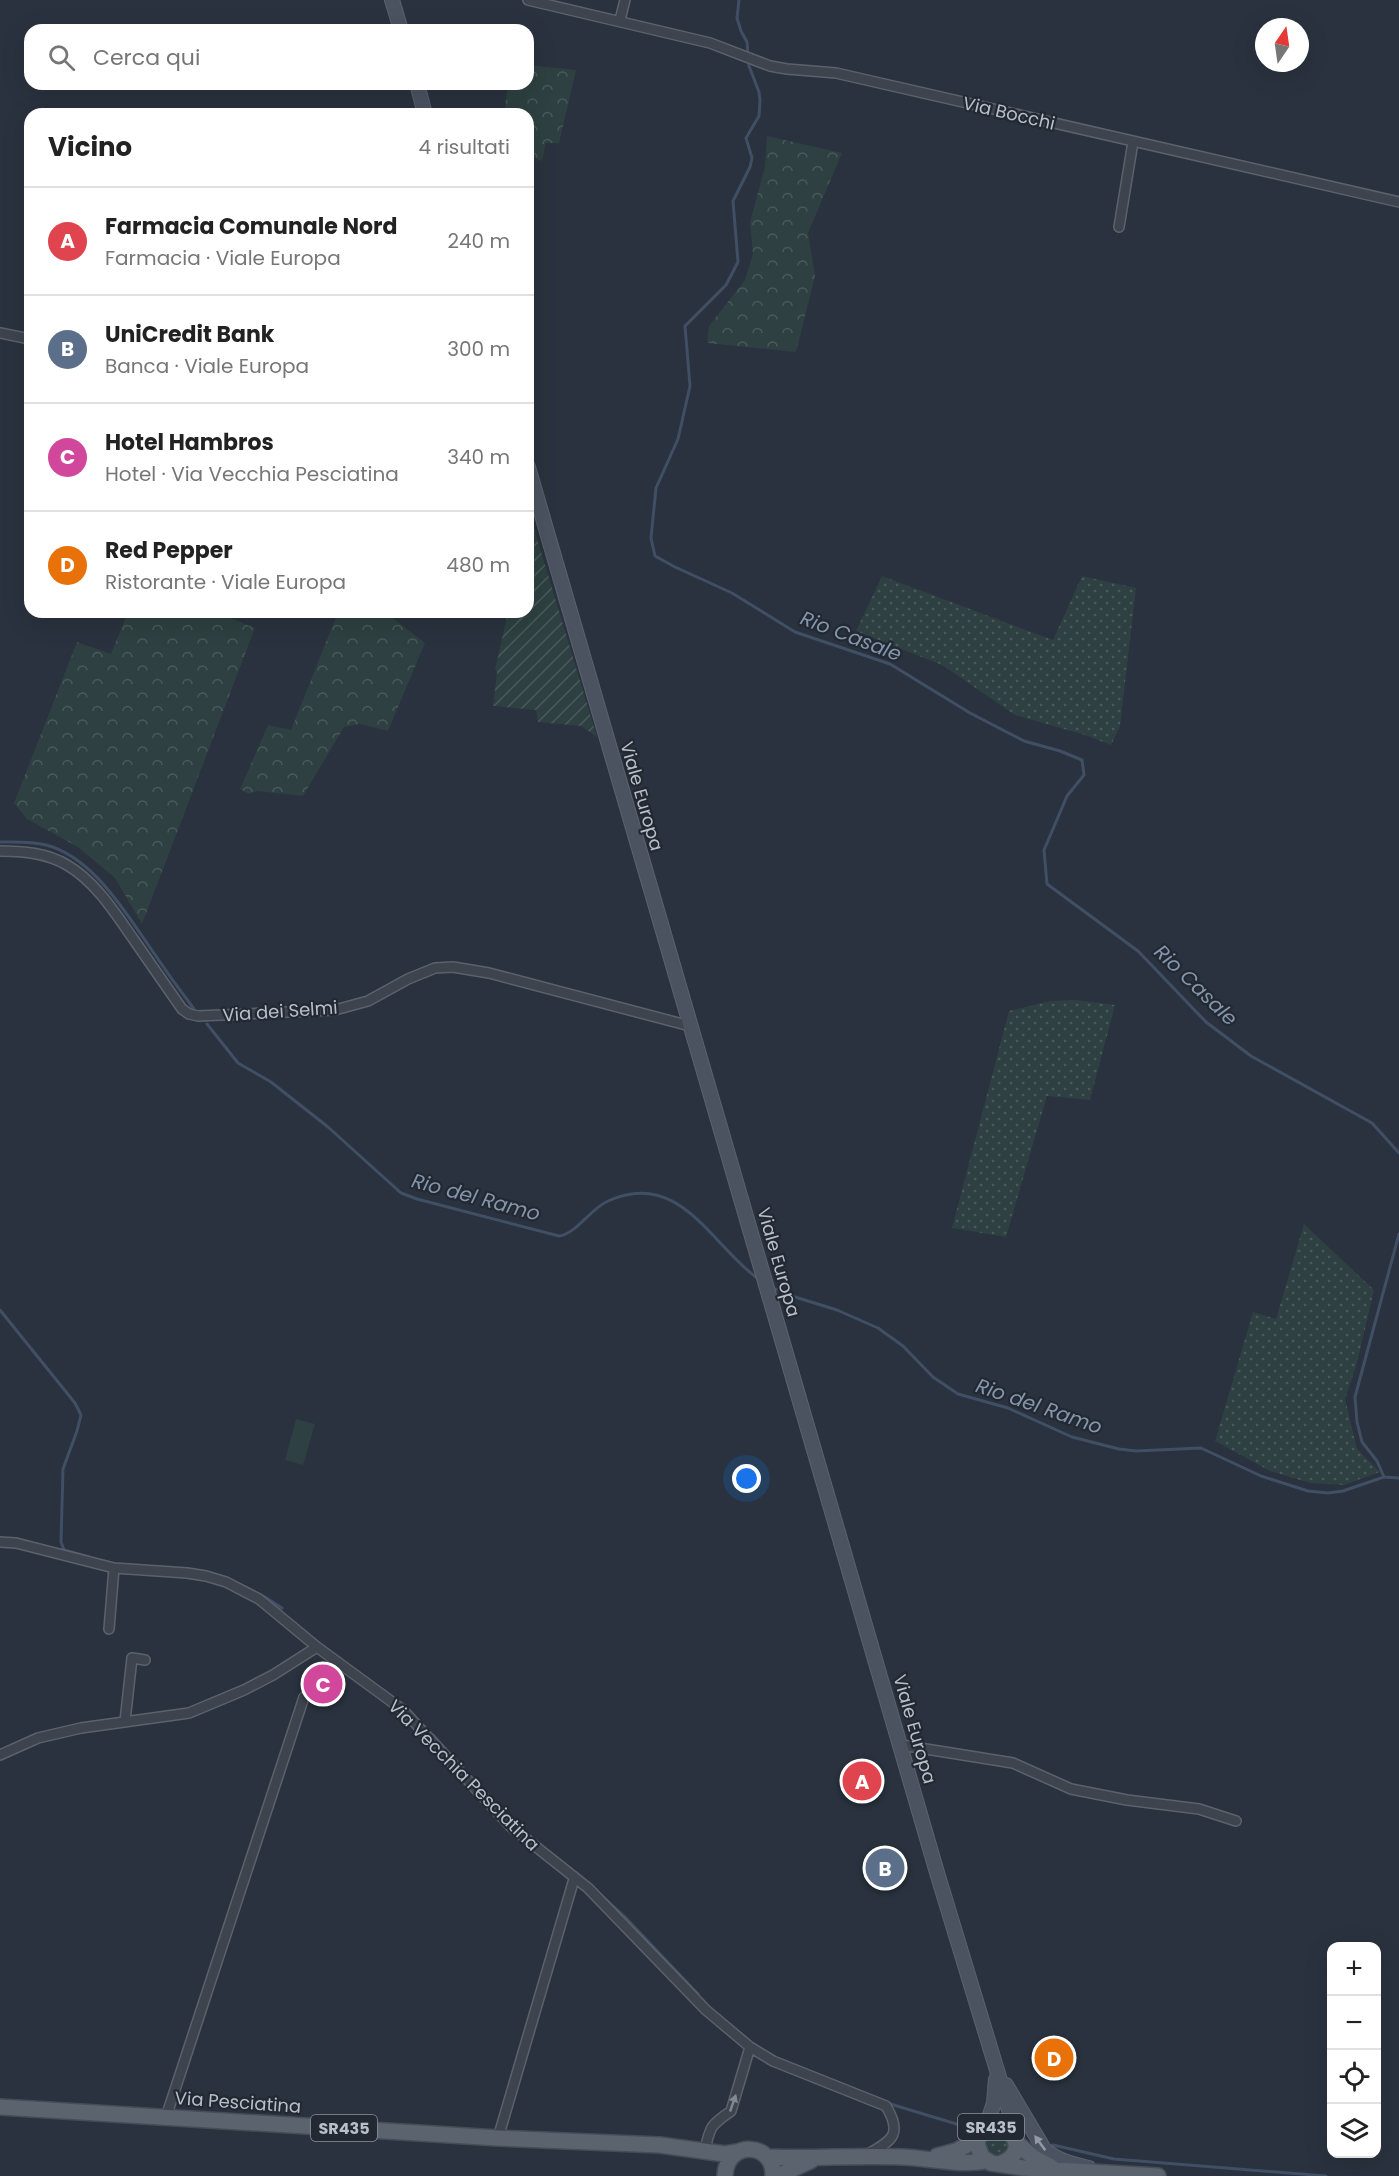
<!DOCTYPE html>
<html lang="it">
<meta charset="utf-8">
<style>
body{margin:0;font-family:Poppins,sans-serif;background:#f2f2f2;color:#222}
.controls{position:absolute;right:18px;bottom:18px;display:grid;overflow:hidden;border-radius:12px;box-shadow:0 6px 24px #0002}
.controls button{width:54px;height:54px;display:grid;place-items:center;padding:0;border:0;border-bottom:2px solid #e0e0e0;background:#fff;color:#222;font:30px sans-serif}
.compass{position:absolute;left:1255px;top:18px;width:54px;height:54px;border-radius:50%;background:#fff;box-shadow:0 6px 24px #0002;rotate:13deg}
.you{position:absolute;left:747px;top:1479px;width:21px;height:21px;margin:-15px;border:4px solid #fff;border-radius:50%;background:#1a73e8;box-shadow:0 0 0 9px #1a73e833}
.badge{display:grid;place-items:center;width:39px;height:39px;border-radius:50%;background:#ea580c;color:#fff;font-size:20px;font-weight:700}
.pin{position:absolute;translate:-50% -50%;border:3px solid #fff;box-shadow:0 2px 6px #0006}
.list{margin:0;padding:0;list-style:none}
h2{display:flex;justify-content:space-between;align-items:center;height:78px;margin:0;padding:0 24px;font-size:26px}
h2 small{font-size:20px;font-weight:400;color:#767676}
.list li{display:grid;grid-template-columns:39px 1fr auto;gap:18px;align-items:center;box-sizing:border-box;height:108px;padding:0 24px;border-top:2px solid #e0e0e0}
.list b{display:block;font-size:22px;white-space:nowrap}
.list p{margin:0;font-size:20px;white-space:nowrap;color:#767676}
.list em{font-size:20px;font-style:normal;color:#767676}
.icon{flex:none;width:33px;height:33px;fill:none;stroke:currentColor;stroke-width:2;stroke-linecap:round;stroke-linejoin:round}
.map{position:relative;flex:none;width:1399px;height:2176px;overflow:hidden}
.search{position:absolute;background:#fff;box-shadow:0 6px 24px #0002;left:24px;top:24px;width:510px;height:66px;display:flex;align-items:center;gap:15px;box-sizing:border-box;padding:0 21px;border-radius:18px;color:#767676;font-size:22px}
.panel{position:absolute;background:#fff;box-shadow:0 6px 24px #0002;left:24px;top:108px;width:510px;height:510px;border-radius:18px}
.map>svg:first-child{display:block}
.grass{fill:url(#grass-dots)}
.forest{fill:url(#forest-crowns)}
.park{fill:#2e4041}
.garden{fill:url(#garden-furrows)}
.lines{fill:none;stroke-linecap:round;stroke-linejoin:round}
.stream{stroke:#414f65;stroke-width:3}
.street-casing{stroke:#5b626c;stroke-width:12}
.secondary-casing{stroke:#5b626c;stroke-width:16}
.primary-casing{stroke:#464d57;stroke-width:18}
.street{stroke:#3d444e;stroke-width:9}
.secondary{stroke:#4b5361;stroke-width:14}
.primary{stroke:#5b636e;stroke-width:15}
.oneway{fill:#818892}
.oneway2{fill:#9299a5}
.labels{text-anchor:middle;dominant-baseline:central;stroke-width:4.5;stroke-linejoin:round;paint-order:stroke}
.shield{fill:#222933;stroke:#8c929c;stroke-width:1.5}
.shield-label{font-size:16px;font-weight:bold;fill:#b9bfc9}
.street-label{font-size:18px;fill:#b9bfc9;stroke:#222933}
.water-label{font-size:20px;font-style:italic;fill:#8595ac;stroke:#222933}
</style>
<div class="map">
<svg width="1399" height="2176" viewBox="0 0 1399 2176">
<defs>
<pattern id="grass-dots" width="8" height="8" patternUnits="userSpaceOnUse" patternTransform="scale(1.5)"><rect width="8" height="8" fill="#2e4041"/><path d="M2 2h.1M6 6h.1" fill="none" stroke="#4a5a5b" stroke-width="1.8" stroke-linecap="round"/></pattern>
<pattern id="forest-crowns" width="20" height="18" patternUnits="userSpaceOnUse" patternTransform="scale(1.5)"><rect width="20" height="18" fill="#2e4041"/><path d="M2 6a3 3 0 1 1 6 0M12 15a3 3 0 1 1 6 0" fill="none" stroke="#4a5a5b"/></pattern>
<pattern id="garden-furrows" width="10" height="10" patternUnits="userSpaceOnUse" patternTransform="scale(1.5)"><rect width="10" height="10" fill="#2e4041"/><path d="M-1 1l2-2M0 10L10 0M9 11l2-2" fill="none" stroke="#4a5a5b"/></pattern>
</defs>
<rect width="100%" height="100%" fill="#29323e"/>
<path class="grass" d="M882 576 1053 640 1082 576 1136 588 1120 726 1111 745 1085 735 1015 715 942 665 856 631Z
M1075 1000 1115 1005 1090 1100 1047 1096 1006 1237 952 1228 1009 1011 1050 1001Z
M1304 1224 1374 1290 1357 1363 1345 1399 1357 1449 1380 1472 1344 1485 1310 1483 1270 1471 1215 1441 1253 1312 1276 1319Z
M995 2130 1012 2143 1002 2158 988 2156 984 2139Z"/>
<path class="forest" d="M528 65 576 70 559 143H546L542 161 528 156V114H504L508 84H528Z
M767 136 842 153 808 233 815 276 796 352 707 343 709 326 745 280 753 254 750 223 765 166Z
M128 612H215L255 628 142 924 115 878 78 847 27 819 14 803 77 642 111 654Z
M338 612H373L390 616 425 643 388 731 360 724 344 727 303 796 257 791 249 794 240 789 268 725 291 730Z"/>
<path class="park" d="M296 1419 315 1424 303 1465 285 1460Z"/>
<path class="garden" d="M533 525 597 737 581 726 538 722 536 710 493 706 497 672 495 670 508 612H528V544Z"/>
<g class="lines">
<path class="stream" d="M739 0 737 18 741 31 747 42 749 66 759 92 760 101 759 116 746 138 752 158 750 167 733 201 738 262 726 285 685 326 690 386 678 439 656 488 651 538 655 556 675 567 732 593 795 632 890 664 970 713 1024 741 1060 751 1082 760 1084 775 1067 796 1044 850 1047 884 1138 951 1206 1022 1251 1056 1372 1123 1399 1153
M0 842C15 842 31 841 46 845 92 857 123 909 149 946 163 967 178 988 194 1009
M207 1024 238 1063 271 1082 328 1127 401 1193 417 1199 559 1236C576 1234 590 1209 608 1201 679 1169 710 1243 757 1278
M1399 1234 1355 1397 1357 1422 1362 1442 1377 1461 1384 1477 1399 1478
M776 1289 795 1297 837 1310 878 1328 903 1346 933 1377 958 1394 1008 1408 1072 1437 1119 1449 1136 1451 1201 1448 1261 1476 1308 1491 1328 1493 1343 1491 1384 1477
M0 1310 75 1403 81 1415 77 1431 63 1469 61 1542 64 1550 89 1557
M239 1584 265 1597 282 1608
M433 1735 478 1785
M493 1801 524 1832
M588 1883 625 1917 698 1994
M887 2103 973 2129
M1053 2145 1114 2159 1326 2176"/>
<g class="street-casing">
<path id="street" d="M528 0 710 43 770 66 787 69 836 73 1399 202
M620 20 625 0
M1119 227 1133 142
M0 333 25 338 30 336
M0 851C23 851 47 853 67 865 96 882 115 913 134 940 150 963 166 986 182 1009L189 1014 198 1016 335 1010 368 1001 408 979 435 968 453 967 489 973 690 1026
M0 1542 16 1543 114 1568 187 1573 206 1576 226 1582 259 1599 317 1647 403 1710 511 1827 588 1888 706 2010 750 2047 773 2061 886 2106C902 2133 894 2140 868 2154
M109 1629 114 1568
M125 1721 132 1658 145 1660
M901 1745 1013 1763 1071 1789 1127 1800 1199 1809 1236 1821
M0 1755 38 1738 81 1728 189 1713 244 1690 273 1675 317 1647
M166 2117 304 1697
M498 2138 574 1879
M705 2150C710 2126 711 2125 731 2111L750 2047"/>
</g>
<g class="secondary-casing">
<path id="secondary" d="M392 0 401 30
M417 84 425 114
M528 467 938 1876 1013 2123 1015 2141
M1006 2085 1044 2149C1057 2161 1073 2164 1089 2168
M985 2129 994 2103 996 2079"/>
</g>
<g class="primary-casing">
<path id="primary" d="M0 2107 498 2138 660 2145 725 2154 737 2152
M1015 2141 1034 2158 1051 2167
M937 2156 956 2151 978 2139
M767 2157C812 2159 857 2155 902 2157 928 2158 961 2166 986 2161
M1002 2163C1042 2146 985 2101 977 2144L982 2157 991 2163 1023 2168 1158 2176
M725 2176C726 2139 775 2142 773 2176
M778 2176 812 2160"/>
</g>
<use href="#street" class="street"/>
<use href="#secondary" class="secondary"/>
<use href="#primary" class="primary"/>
</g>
<defs><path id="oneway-solid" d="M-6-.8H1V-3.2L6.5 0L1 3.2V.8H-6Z" transform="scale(1.5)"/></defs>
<use class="oneway" href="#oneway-solid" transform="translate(733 2103) rotate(-71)"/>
<use class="oneway2" href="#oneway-solid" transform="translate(1040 2143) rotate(-126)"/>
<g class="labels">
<g class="shield">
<rect x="958" y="2114" width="66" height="26" rx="4.5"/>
<rect x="311" y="2115" width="66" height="26" rx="4.5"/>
</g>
<g class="shield-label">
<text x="991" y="2127">SR435</text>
<text x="344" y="2128">SR435</text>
</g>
<g class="street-label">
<text transform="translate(1009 113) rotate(13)">Via Bocchi</text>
<text transform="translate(642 796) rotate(74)">Viale Europa</text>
<text transform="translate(280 1011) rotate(-4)">Via dei Selmi</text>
<text transform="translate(779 1262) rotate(74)">Viale Europa</text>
<text transform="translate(915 1729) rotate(74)">Viale Europa</text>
<text transform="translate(464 1775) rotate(45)">Via Vecchia Pesciatina</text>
<text transform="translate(238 2102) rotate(4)">Via Pesciatina</text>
</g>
<g class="water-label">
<text transform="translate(851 636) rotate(21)">Rio Casale</text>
<text transform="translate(1196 985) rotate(44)">Rio Casale</text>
<text transform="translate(476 1197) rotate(15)">Rio del Ramo</text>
<text transform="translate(1039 1406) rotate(19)">Rio del Ramo</text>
</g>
</g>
</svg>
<div class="controls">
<button>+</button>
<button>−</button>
<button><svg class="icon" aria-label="locate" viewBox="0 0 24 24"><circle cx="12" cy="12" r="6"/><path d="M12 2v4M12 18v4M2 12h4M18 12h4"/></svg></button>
<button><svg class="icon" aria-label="layers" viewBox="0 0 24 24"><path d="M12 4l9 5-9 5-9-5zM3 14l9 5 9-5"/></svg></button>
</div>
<svg class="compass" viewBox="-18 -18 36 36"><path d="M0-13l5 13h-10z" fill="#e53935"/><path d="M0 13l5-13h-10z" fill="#767676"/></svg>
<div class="you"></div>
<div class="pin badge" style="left:862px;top:1781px;background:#e0444e">A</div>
<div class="pin badge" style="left:885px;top:1868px;background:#5c6f8a">B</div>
<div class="pin badge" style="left:323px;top:1684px;background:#d1479c">C</div>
<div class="pin badge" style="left:1054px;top:2058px;background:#e8710a">D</div>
<div class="search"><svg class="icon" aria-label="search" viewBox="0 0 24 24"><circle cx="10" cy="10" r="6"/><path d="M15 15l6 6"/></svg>Cerca qui</div>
<section class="panel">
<h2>Vicino<small>4 risultati</small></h2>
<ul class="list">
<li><span class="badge" style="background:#e0444e">A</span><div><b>Farmacia Comunale Nord</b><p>Farmacia · Viale Europa</p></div><em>240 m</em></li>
<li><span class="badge" style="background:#5c6f8a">B</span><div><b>UniCredit Bank</b><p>Banca · Viale Europa</p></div><em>300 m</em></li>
<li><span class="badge" style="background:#d1479c">C</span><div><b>Hotel Hambros</b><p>Hotel · Via Vecchia Pesciatina</p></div><em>340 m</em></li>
<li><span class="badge" style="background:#e8710a">D</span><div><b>Red Pepper</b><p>Ristorante · Viale Europa</p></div><em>480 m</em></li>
</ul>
</section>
</div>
